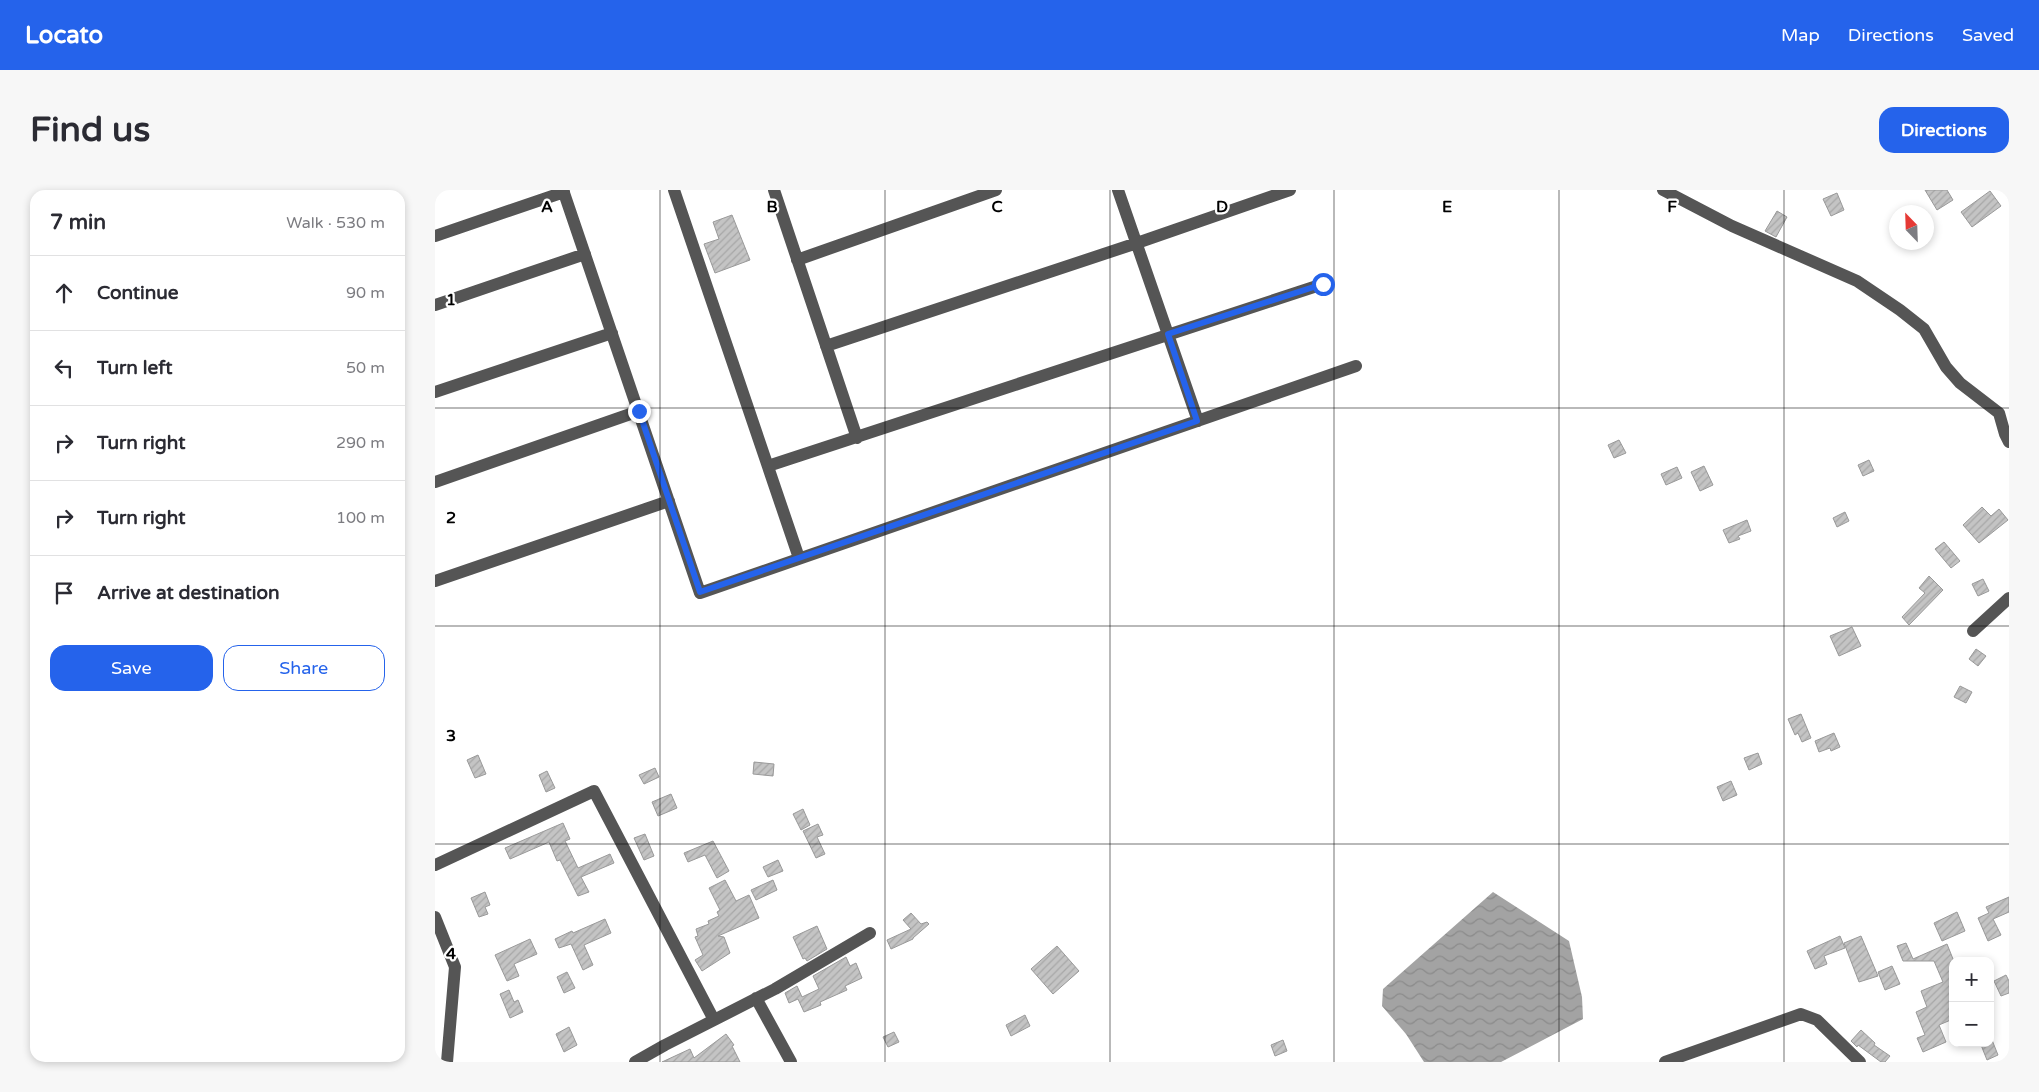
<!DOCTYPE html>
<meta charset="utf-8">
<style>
body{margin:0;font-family:"Varela Round",sans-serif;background:#f7f7f7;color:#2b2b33}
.controls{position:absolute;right:15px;bottom:15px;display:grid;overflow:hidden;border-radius:10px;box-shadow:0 2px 8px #0003}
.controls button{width:45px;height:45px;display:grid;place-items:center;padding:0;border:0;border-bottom:1px solid #e1e1e2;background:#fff;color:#2b2b33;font:25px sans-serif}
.compass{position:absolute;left:1454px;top:15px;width:45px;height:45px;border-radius:50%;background:#fff;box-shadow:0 2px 8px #0003;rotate:337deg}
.stop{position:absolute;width:15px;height:15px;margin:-11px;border:4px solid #2563eb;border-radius:50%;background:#fff}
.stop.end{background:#2563eb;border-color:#fff;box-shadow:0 1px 5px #0008}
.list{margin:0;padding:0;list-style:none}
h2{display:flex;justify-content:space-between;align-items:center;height:65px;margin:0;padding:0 20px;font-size:21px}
h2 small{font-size:16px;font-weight:400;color:#7c7c81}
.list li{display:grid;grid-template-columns:32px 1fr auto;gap:15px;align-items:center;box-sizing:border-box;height:75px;padding:0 20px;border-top:1px solid #e1e1e2}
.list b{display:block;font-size:19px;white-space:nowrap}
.list em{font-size:16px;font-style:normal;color:#7c7c81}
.actions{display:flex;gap:10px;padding:15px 20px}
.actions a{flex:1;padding:11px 0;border:1px solid #2563eb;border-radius:15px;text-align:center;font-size:18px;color:#2563eb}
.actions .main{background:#2563eb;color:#fff}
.icon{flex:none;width:28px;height:28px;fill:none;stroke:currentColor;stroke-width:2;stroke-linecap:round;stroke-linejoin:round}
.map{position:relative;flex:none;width:1574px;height:872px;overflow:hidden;border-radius:15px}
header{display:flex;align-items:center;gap:30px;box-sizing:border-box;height:70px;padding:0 25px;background:#2563eb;color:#fff}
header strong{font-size:24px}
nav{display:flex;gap:28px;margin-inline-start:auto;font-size:18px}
.intro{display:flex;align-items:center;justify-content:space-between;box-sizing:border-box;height:120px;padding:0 30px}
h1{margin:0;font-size:35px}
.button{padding:12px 22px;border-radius:15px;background:#2563eb;color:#fff;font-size:18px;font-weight:700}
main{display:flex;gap:30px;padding:0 30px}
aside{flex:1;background:#fff;border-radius:15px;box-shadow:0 2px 8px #0003}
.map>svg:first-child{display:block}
.water{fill:url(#water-waves)}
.building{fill:url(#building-hatch);stroke:#999}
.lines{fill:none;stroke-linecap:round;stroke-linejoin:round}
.minor{stroke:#555;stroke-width:12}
.route{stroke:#2563eb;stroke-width:6}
.grid{fill:none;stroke:#000;stroke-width:1;stroke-opacity:0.55}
.grid-label{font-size:16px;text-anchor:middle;font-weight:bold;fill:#000;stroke:#fff;stroke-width:4.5;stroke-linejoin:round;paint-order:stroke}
</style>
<header>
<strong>Locato</strong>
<nav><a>Map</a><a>Directions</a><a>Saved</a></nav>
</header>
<div class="intro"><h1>Find us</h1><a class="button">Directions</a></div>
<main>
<aside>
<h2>7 min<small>Walk · 530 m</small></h2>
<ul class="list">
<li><svg class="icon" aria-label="ahead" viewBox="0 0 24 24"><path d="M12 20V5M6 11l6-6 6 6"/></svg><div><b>Continue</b></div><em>90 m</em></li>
<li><svg class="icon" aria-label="left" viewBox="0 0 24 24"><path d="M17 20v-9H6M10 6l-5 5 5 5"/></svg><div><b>Turn left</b></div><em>50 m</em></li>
<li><svg class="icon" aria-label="right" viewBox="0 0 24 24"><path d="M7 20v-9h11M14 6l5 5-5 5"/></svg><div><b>Turn right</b></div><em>290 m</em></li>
<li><svg class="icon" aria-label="right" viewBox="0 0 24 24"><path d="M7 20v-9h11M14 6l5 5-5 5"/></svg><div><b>Turn right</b></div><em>100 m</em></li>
<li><svg class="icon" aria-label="arrive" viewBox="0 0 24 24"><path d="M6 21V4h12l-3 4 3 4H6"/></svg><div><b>Arrive at destination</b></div></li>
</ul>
<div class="actions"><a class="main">Save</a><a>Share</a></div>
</aside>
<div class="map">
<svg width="1574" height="872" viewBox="0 0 1574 872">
<defs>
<pattern id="water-waves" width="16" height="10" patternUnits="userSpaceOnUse" patternTransform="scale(1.25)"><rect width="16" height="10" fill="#a3a3a3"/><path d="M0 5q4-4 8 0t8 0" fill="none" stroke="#8b8b8b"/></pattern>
<pattern id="building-hatch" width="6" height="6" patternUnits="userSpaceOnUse" patternTransform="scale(1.25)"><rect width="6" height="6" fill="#c4c4c4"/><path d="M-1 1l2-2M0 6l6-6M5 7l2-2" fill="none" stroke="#a7a7a7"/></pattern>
</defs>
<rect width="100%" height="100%" fill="#fff"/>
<path class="water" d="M1058 702 1134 751 1147 807 1148 829 1066 872H989L971 844 947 816 948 799Z"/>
<path class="building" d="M1490 0H1512L1518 10 1502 20Z
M1555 1 1566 16 1537 37 1526 22Z
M1402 3 1409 20 1396 26 1388 9Z
M1342 21 1352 27 1341 47 1330 41Z
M297 25 315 70 280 83 269 54 284 49 278 32Z
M1184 250 1191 263 1179 268 1173 255Z
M1434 270 1439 281 1428 286 1423 275Z
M1269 276 1278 295 1265 301 1256 282Z
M1242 277 1247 288 1231 295 1226 284Z
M1547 317 1556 326 1564 319 1573 330 1544 353 1528 335Z
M1410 322 1414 331 1402 337 1398 328Z
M1312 330 1316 341 1303 346 1305 349 1294 353 1288 340Z
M1509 352 1525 371 1516 378 1500 359Z
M1494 386 1508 400 1474 435 1467 427 1490 403 1484 398Z
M1548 389 1554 401 1543 406 1537 394Z
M1417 437 1426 456 1404 466 1395 446Z
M1541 459 1551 466 1543 476 1534 469Z
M1525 496 1537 502 1531 513 1519 507Z
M1366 524 1376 548 1367 552 1363 543 1360 545 1353 529Z
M1399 543 1405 557 1396 561 1395 558 1384 562 1380 551Z
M1323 563 1327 574 1314 580 1309 568Z
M43 565 51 584 40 588 32 570Z
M319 572 339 574 338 586 318 584Z
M220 578 224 587 209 594 204 585Z
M112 581 120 598 111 602 104 585Z
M1296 591 1302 605 1288 611 1282 597Z
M236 604 242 618 223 626 217 612Z
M368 619 375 635 366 640 358 624Z
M128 633 135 649 130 651 143 678 175 664 179 673 146 687 154 702 143 706 125 670 122 671 114 652 75 669 70 658Z
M383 634 388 645 382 647 390 664 381 668 368 641Z
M210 644 219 666 209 670 199 648Z
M278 651 294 681 282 688 270 665 253 672 249 663Z
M343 670 348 681 333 687 328 677Z
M290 690 301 711 314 705 324 728 283 746 289 747 295 763 267 781 260 770 268 765 260 747 263 746 261 739 274 734 273 731 284 726 282 722 285 720 274 698Z
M338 690 342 700 321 710 316 700Z
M50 702 55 715 50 717 53 724 44 727 36 708Z
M1574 707V722L1558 729 1566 745 1553 751 1543 728 1554 723 1551 717Z
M1522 722 1530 741 1507 751 1499 733Z
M476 723 486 734 492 732 494 734 478 748V749L456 759 452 750 476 739 468 730Z
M170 729 176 743 149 755 158 775 148 780 136 754 124 758 120 749 137 741 138 743Z
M382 736 392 759 372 771 370 768 368 769 358 747Z
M1405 746 1410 758 1389 766 1392 774 1380 779 1372 761Z
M1426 746 1443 786 1424 792 1409 753Z
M95 749 102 764 79 774 84 786 72 791 60 765Z
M1471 753 1478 769 1512 754 1518 769V829L1504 835 1511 852 1488 862 1482 848 1490 845 1481 822 1492 817 1486 801 1508 792 1499 771H1468L1462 756Z
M622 756 644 781 618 804 596 779Z
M411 767 415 776 421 773 427 788 410 796 412 800 385 812 386 815 369 822 363 809 354 813 350 803 362 796 367 807 384 799 378 786Z
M1457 776 1465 794 1450 800 1443 782Z
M132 782 140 798 129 803 122 787Z
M1571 785 1574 791V803L1566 806 1559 791Z
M74 800 79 812 83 810 88 822 75 828 65 804Z
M590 825 595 836 576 846 571 835Z
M134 837 142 855 129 862 121 844Z
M1426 840 1440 853 1439 855 1455 866 1450 872H1446L1423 855 1422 857 1416 851Z
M459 842 464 852 453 857 448 847Z
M291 844 299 855 297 856 305 872H227L255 859 259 868Z
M848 850 852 861 840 866 836 855Z
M1557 850 1563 865 1552 870 1546 855 1555 853Z"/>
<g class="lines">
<path class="minor" d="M128 0 265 403 921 176
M239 0 364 368
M339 0 422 248
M683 0 763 231
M1228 0 1297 36 1422 91 1465 120 1489 139 1511 177 1525 193 1564 223 1570 244 1574 252
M0 46 129 2
M362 70 561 0
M0 115 150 64
M391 156 702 53 855 0
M0 202 177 143
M333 276 888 94
M0 292 204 221
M0 391 234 311
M1538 441 1574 408
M0 675 159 601 279 830
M0 727 20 777 12 872
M321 808 356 872
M200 872 230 855 340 799 435 743
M1230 872 1366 824 1382 830 1425 872"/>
</g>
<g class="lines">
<path class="route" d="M204 221 265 402 762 231 733 144 888 94"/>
</g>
<path class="grid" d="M225 0V872M450 0V872M675 0V872M899 0V872M1124 0V872M1349 0V872M0 218H1574M0 436H1574M0 654H1574"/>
<g class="grid-label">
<text x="112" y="22">A</text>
<text x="337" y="22">B</text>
<text x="562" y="22">C</text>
<text x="787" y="22">D</text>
<text x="1012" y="22">E</text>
<text x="1237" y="22">F</text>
<text x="16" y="115">1</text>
<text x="16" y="333">2</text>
<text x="16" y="551">3</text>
<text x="16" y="769">4</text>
</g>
</svg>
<div class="controls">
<button>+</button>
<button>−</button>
</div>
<svg class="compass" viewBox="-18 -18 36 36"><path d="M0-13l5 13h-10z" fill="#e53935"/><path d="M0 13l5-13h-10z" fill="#7c7c81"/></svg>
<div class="stop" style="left:888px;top:94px"></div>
<div class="stop end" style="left:204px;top:221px"></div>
</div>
</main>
